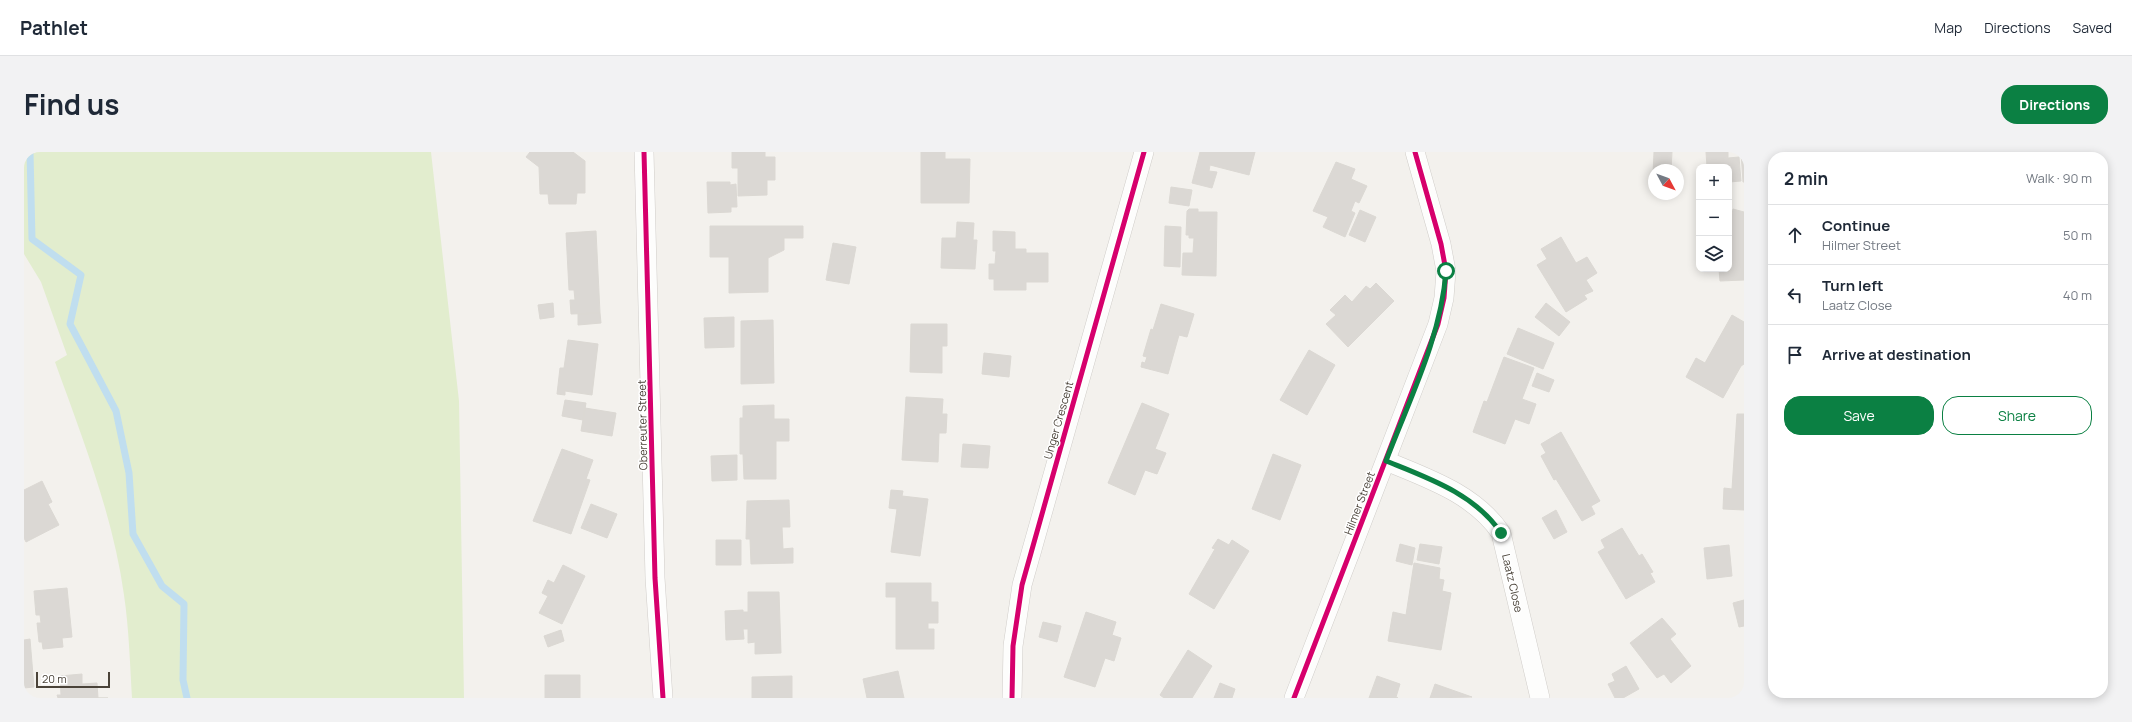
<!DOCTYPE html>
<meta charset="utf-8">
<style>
body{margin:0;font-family:Manrope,sans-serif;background:#f2f2f3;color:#1f2937}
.controls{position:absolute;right:12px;top:12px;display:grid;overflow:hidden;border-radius:8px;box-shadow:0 2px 10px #0003}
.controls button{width:36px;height:36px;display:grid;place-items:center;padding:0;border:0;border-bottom:1px solid #e0e1e3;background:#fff;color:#1f2937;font:20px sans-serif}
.compass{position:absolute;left:1624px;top:12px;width:36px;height:36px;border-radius:50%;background:#fff;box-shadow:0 2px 10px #0003;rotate:131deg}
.scale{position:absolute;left:12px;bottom:10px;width:74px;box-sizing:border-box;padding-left:4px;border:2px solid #4a4339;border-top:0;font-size:11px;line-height:14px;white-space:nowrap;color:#4a4339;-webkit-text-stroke:3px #fff;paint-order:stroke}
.stop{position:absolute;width:12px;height:12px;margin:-9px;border:3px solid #0b8043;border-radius:50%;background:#fff}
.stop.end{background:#0b8043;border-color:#fff;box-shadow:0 1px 4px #0008}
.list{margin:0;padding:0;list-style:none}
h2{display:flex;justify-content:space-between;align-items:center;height:52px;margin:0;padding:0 16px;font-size:17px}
h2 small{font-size:13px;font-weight:400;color:#747a83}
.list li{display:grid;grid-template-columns:26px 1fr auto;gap:12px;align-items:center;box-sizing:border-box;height:60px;padding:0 16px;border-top:1px solid #e0e1e3}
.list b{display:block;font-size:15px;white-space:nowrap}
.list p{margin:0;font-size:13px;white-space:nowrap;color:#747a83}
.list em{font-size:13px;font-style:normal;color:#747a83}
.actions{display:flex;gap:8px;padding:12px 16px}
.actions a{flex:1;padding:9px 0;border:1px solid #0b8043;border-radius:16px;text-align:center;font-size:14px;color:#0b8043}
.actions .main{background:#0b8043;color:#fff}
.icon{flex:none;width:22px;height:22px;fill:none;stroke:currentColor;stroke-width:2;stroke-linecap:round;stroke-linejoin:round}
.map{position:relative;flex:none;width:1720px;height:546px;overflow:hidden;border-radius:16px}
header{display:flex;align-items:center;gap:24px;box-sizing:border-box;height:56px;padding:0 20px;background:#fff;border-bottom:1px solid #e0e1e3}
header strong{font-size:19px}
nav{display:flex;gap:22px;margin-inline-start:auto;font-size:14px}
.intro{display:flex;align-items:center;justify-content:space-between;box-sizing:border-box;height:96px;padding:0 24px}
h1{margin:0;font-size:28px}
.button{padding:10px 18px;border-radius:16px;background:#0b8043;color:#fff;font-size:14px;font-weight:700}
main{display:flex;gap:24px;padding:0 24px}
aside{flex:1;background:#fff;border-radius:16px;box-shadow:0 2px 10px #0003}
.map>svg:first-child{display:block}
.green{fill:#e2edce}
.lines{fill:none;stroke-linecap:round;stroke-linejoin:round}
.stream{stroke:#c0deef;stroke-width:7}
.building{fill:#dbd8d4;stroke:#dbd8d3}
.minor-casing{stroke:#d0cdc9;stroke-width:20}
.minor{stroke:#fdfdfc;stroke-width:19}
.cycleway-casing{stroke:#fff;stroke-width:8}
.cycleway{stroke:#d6006c;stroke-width:5}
.route{stroke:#0b8043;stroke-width:5}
.labels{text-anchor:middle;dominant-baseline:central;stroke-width:3;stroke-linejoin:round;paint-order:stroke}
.street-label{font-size:11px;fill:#4a4339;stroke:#fff}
</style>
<header>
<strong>Pathlet</strong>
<nav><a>Map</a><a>Directions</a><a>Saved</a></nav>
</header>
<div class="intro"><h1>Find us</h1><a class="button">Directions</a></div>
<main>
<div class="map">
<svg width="1720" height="546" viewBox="0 0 1720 546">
<rect width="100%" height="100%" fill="#f3f1ed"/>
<path class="green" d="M0 0H407L435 249 440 546H108C106 512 105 477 100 443 89 363 58 285 31 210L43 203 17 130 0 102Z"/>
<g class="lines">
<path class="stream" d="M6 0 8 87 57 123 46 172 92 259 105 321 109 382 138 434 160 452 159 528 163 546"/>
</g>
<path class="building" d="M506 0H549L561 9V41H553L552 52H525L524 42H516L515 15 502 5Z
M708 0H741V5H751V28H743V43L714 44V16H708Z
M897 0H921V7H946L945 51H897Z
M1176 0H1231L1225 23 1186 13 1185 19 1193 20 1188 36 1168 31Z
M1630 0H1648L1647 18H1630L1629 22Z
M1682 0H1704V6L1715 5 1717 29 1705 30V15H1683Z
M1717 0H1720V30H1719Z
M1312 10 1331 17 1327 27 1343 34 1335 51 1331 49 1327 59 1331 61 1321 85 1299 75 1304 65 1289 59Z
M683 30H706V33L712 32 713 55H707V60L684 61Z
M1147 35 1168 38 1165 54 1145 51Z
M1165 57H1174V60H1193L1192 124 1158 123 1159 101H1169L1170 86H1165V83H1162L1163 59Z
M1709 57 1720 60V128L1696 129 1695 117H1705V78Z
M1336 58 1352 65 1341 90 1325 83Z
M933 70 950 71 949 88H953L951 117 917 116 918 86H932Z
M686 74H779V86H760V98L744 106V140L705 141V105H686Z
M1141 74 1157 75 1156 115 1140 114Z
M572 79 576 161 547 162 546 148H551L550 138H545L542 81Z
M969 79 991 80V97H1002V101H1024V130H1002V138H970V127H965V112H971L972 99H969Z
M1537 85 1552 111 1563 105 1573 121 1562 128 1569 139 1560 143 1563 147 1542 160 1513 113 1523 107 1517 97Z
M809 91 832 95 825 132 802 128Z
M1352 131 1370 149 1324 195 1302 172 1312 163 1306 158 1321 143 1328 150 1342 134 1346 137Z
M529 151 530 165 516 167 514 153Z
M1522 151 1546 170 1535 184 1511 165Z
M1137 152 1170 162 1163 185 1155 183 1144 222 1117 215 1118 210 1121 211 1123 205 1119 204 1127 177 1129 178Z
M576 161 577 171 554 173V162Z
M1708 163 1720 170V212L1717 214 1699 246 1662 225 1672 206 1681 211Z
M710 165V195L681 196 680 166Z
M749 168 750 231 717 232V169Z
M887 172H923V194H918V221L886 220Z
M1494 176 1530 191 1519 217 1483 202Z
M544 188 574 192 568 243 541 239V243L533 242 536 216H540Z
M1285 198 1311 213 1283 263 1256 248Z
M960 201 987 204 985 225 958 222Z
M1480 205 1510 216 1498 247 1512 252 1505 272 1491 267 1481 292 1449 280 1460 249 1463 250Z
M1513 221 1530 228 1525 240 1508 234Z
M882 245 919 247 918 262H923L922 281H915L914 310 878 308Z
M541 248 562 251 559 268 538 264Z
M1118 251 1145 262 1131 297 1142 301 1133 322 1121 318 1111 343 1084 331Z
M750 253V267H765V289H752V327H720L719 302H716V266H719V254Z
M561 256 592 261 588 284 557 279Z
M1713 262H1720V358L1699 357 1700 336 1708 337Z
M1537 280 1576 349 1567 354 1571 362 1558 369 1532 327 1530 328 1517 304 1522 301 1517 292Z
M939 292 966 294 964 316 937 315Z
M538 297 569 308 562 327 566 328 547 382 509 369Z
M1249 302 1277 313 1256 368 1228 357Z
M713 303V328L688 329 687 304Z
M18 329 28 350 24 352 35 373 2 390 0 386V338Z
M867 338 879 339 878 344 904 347 896 404 867 400 873 357 865 356Z
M765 348 766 375H758L759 397 769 396V411L727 412 726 387H722L723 349Z
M567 352 593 362 583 386 557 376Z
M1532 358 1543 380 1530 387 1518 366Z
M1598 376 1615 404 1618 402 1629 420 1626 421 1631 430 1602 447 1574 400 1581 396 1577 388Z
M1194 387 1205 393 1208 388 1225 399 1190 457 1165 442 1191 397 1188 396Z
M692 388H717V413H692Z
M1376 392 1391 396 1388 413 1372 409Z
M1396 392 1418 395 1415 412 1393 408Z
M1705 393 1708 424 1683 427 1680 396Z
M1390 411 1416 416 1415 427 1420 428 1418 439 1427 441 1417 498 1364 489 1369 460 1382 463Z
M539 413 561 424 538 472 515 461 524 444 518 441 524 428 530 431Z
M862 431H907V450H914V471H904V477H910V497H872V445H862Z
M43 436 48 485 38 486 39 495 19 497 18 490H15L13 471H17L16 463H12L10 439Z
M724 440H755L757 501 731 502V490L724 491V477H719L720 487 702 488 701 459 719 458V460H724Z
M1720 448V474L1715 475 1709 451Z
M1062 460 1092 470 1088 483 1097 486 1090 509 1081 506 1071 535 1040 525Z
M1638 466 1652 482 1646 487 1667 514 1647 531 1640 522 1633 526 1606 491Z
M1019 470 1037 474 1033 490 1015 485Z
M537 478 540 489 524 495 520 484Z
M6 487 10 535 0 536V488Z
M1164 498 1188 514 1168 546H1140L1136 543Z
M1602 514 1615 537 1599 546H1591L1584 532 1591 529 1588 522Z
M874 519 880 546H843L839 527Z
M58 522V532L73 531 74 546H84H34L33 543H37L36 524Z
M521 523H556V546H521Z
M768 524V546H728V525Z
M1353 524 1376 532 1372 545 1374 546H1345Z
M1196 531 1211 537 1208 546H1190Z
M1411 532 1448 545 1406 546Z"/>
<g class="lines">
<g class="minor-casing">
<path id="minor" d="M620 0 631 426 639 546
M1362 309C1403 326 1451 342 1477 381L1516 546
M988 546 989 494 998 433 1120 0
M1270 546 1414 172 1420 146 1422 119 1417 92 1391 0"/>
</g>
<use href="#minor" class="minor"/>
<g class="cycleway-casing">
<path id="cycleway" d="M620 0 631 426 639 546
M988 546 989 494 998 433 1120 0
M1270 546 1414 172 1420 146 1422 119 1417 92 1391 0"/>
</g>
<use href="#cycleway" class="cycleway"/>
</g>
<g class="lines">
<path class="route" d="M1422 119C1417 186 1385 248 1362 309 1404 326 1451 342 1477 381"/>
</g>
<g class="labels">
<g class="street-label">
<text transform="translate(1034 268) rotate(-74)">Unger Crescent</text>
<text transform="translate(618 273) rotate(-91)">Oberreuter Street</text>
<text transform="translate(1335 351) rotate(-69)">Hilmer Street</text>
<text transform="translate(1489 431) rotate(77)">Laatz Close</text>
</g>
</g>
</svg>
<div class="controls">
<button>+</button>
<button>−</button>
<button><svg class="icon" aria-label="layers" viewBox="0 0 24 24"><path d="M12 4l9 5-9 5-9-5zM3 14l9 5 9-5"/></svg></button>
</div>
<svg class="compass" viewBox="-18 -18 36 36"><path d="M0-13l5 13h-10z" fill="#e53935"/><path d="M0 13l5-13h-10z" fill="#747a83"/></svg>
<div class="scale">20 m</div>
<div class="stop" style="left:1422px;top:119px"></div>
<div class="stop end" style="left:1477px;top:381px"></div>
</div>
<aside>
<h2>2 min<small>Walk · 90 m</small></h2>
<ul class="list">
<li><svg class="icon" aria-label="ahead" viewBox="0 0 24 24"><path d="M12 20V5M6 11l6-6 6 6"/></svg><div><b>Continue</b><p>Hilmer Street</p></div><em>50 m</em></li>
<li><svg class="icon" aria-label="left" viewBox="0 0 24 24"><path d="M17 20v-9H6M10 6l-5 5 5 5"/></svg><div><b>Turn left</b><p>Laatz Close</p></div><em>40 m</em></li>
<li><svg class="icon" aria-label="arrive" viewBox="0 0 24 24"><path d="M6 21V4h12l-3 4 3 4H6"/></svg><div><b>Arrive at destination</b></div></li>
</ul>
<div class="actions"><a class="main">Save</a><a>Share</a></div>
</aside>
</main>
